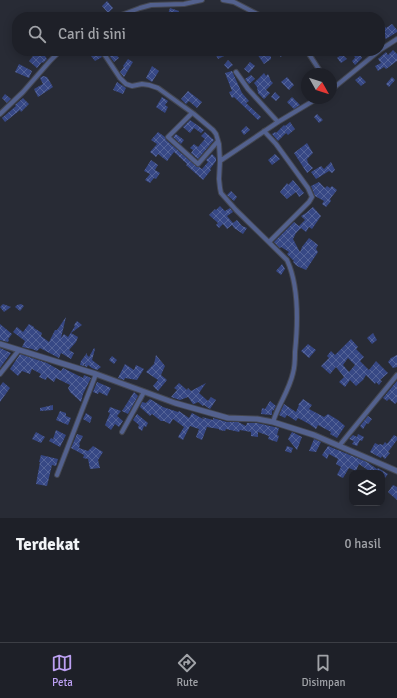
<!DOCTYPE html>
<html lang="id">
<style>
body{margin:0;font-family:Signika,sans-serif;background:#2b2d34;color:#f1f3f6}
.controls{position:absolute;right:12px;bottom:12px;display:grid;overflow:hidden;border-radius:8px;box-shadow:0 2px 10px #0003}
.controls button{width:36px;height:36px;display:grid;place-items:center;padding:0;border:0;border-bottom:1px solid #3c3e45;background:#1e2028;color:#f1f3f6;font:20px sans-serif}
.compass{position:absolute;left:301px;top:68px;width:36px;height:36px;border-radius:50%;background:#1e2028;box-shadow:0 2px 10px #0003;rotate:129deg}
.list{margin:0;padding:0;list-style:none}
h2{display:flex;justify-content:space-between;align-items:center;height:52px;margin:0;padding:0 16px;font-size:17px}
h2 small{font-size:13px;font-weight:400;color:#a1a3a8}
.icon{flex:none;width:22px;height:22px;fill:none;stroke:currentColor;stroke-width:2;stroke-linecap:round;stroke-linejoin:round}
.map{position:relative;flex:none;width:397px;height:518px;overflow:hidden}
.search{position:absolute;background:#1e2028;box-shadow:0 2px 10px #0003;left:12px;right:12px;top:12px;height:44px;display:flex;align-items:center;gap:10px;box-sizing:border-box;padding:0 14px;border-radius:16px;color:#a1a3a8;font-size:15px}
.sheet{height:124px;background:#1e2028}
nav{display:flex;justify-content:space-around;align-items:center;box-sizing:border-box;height:56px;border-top:1px solid #3c3e45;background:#1e2028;font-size:11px;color:#a1a3a8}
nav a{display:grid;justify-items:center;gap:2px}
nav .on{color:#bca0f2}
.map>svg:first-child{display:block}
.building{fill:url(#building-cross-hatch);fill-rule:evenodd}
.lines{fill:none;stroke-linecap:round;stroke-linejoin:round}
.minor-casing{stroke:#444751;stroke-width:6}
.tertiary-casing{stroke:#444751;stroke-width:7}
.minor{stroke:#53618e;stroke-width:4}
.tertiary{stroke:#53618e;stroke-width:5}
</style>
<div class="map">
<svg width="397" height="518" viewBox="0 0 397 518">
<defs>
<pattern id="building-cross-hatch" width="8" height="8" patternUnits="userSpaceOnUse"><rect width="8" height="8" fill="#374885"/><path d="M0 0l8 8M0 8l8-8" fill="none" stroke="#546397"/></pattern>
</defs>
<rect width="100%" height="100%" fill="#282b35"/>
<path class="building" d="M107 1 113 8 108 13 102 6Z
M170 8 179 11 178 14 172 17 168 14Z
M383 24 386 28 392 24 397 30V32L386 39 382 33 385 32 380 26Z
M393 50 397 54V61L386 69 384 67 378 71 375 66 381 63 378 59 386 52 388 55Z
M31 51H49L45 56 47 59 43 63 42 62 37 68 29 61 33 56 31 54Z
M87 51H95L96 53 99 52 102 57 95 61Z
M106 51H113L119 58 114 62Z
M220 51H221L224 56 218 59 215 53Z
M259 51H266L271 57V59L264 64 257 54Z
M274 51H286L281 57Z
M351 51H358L362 58 355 65 352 61 355 58 354 55Z
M342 54 347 59 341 63 337 58Z
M128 59 133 62 124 77 120 72 124 67 123 66Z
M228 60 233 65 228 69 224 65Z
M250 62 255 66 249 73 244 69Z
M19 64 32 71 29 78 15 72Z
M152 66 159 71 152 82 146 78Z
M232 71 242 93 249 101 246 103 261 117 258 120 234 97 232 98 229 92 232 91 225 73Z
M264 73 266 76 268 74 271 81 273 83 266 90 270 93 264 99 258 93 257 87 254 83Z
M251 75 255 79 249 84 245 79Z
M43 76 47 77 53 87 38 97 34 89 43 84 40 78Z
M360 76 366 82 361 86 355 80Z
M287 77 294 85 289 90 281 82Z
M392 77 395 80 389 87 386 84Z
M117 82 126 88 123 94 113 90Z
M188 91 202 102 197 108 189 101 186 104 181 99Z
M275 92 280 97 276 101 271 97Z
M5 94 11 99 7 103 2 98Z
M162 97 168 101 165 105 168 107 165 113 156 107Z
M292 97 300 105 294 109 287 102Z
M23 98 29 104 21 112 20 110 5 122 2 118 16 106 15 105Z
M317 114 323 120 319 123 314 117Z
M190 120 204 130 201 133 194 128 190 133 183 127Z
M290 122 295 129 288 135 286 133 278 141 272 134 275 132 276 133 284 125 285 126Z
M246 126 250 130 244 135 241 131Z
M158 132 165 137 166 140 197 167H199L202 169 208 162 206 160 212 154 216 158V161L210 169 211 170 203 180 194 172 186 165 187 164 174 152 167 161 158 154 156 157 150 152 157 144 151 140Z
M205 132 214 140 198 159 191 153 193 150 190 148 194 144 198 147 205 139 201 136Z
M176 134 184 140 181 144 173 137Z
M307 143 313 153 307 159 308 163 313 168 307 173 294 153Z
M275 154 280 159 272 165 268 160Z
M151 160 158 165 155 170 160 173 156 179 154 178 150 183 145 180 150 174 144 171Z
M331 162 335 170 332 173 329 171 316 179 311 172 321 166 324 169Z
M293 180 304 193 299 197 296 192 287 199 280 192 287 183 288 185Z
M319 182 325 188 327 186 330 188 332 186 337 190 330 199 331 201 326 207 322 204 324 201 315 196 311 186Z
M231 191 237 197 234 201 227 195Z
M220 206 225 211 230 208 233 212 227 216 233 223 237 220 242 226 247 228 243 234 234 228 232 225 227 229 223 224 219 228 216 225 218 223 209 215 215 209 216 210Z
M313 207 321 216 312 229 309 227 306 232 301 228 296 233 293 239 300 252 302 247 309 238 318 245 316 249 318 252 306 270 297 266 293 262 294 261 287 254 289 252 281 247 280 248 274 242 294 222 299 226 305 220 301 216 306 213Z
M282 264 285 269 281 275 276 271Z
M3 304 11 307 4 312 0 307Z
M21 304 24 306 20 311 15 307 17 305Z
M66 317 61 338 64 334 68 337 75 326 74 325 77 321 82 325 71 333 78 337 76 342 69 350 74 353 71 359 61 353 59 358 40 348 37 351 32 349 22 347 25 341 13 332 17 327 23 332 29 324 34 327V328L42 333 41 336 49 342 55 330H57Z
M0 324 12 334 8 339 9 340 8 342 0 340Z
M373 333 377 340 372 344 367 338Z
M351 339 358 347 356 349 364 357 360 361 369 370 376 361 388 373 380 380 382 381 379 385 376 382 375 384 366 375 363 380 356 386 350 380 345 387 339 382 344 377 336 367 330 374 321 366 329 358 327 356 331 351 335 355ZM348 358 355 365 349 372 343 365Z
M308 344 316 350 309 358 301 351Z
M0 348 11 353 0 368Z
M94 348 95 349 92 360 101 367 97 370 92 368 88 365 87 367 84 366 85 364H84V366L80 365 81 361 87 353V355L89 357Z
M20 354 47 363 61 371 63 368 83 378 84 375 91 378 83 394 81 402 70 392 68 388 70 385 56 378 54 382 47 377 46 380 39 377 41 374 32 369 30 374 22 371 18 376 10 369Z
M156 355 165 366 161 375 167 380 158 391 153 386 158 380 146 372 154 364Z
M397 355V367L393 368 388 362 391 358Z
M112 356 117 360 114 364 109 360Z
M125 364 134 370 136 365 144 369 137 380 125 378 124 380 118 378Z
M397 381V402L395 404 389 399 387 401 383 398Z
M3 382 10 388 0 402V386Z
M97 382 111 388 107 396 99 392 98 394 93 392Z
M179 383 187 390 188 388 191 391 206 383 199 393 208 401 211 397 216 400 210 409 204 405 203 406 198 402 194 404H193L188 397 180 400 171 397 177 390 174 388Z
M134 392 138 396 128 414 122 411Z
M150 399 163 407 178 412 179 411 189 418 192 413 205 420 202 417 213 420V418L227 422H238L246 426 247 423H257L279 428 277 435 279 436 277 442 268 439 269 436 258 432V437L251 436V432L240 430 239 432 226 429 225 431 219 430V429L207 427 202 440 196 437 199 429 190 426 183 440 178 437 184 427 173 419 170 424 164 421H161L152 414 150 416 140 407 142 402 146 403Z
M303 399 312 405 309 409 324 417 328 414 338 420 345 426 337 438 330 434 331 432 318 425 316 429 309 424 298 418 296 421 287 415 285 418 279 415 284 404 296 412 299 405H298Z
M270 401 276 406 273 411 272 410V415L261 414 262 408 265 409Z
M53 405V410L40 411V408Z
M110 407 121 411 117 416 123 421 119 427 115 424 111 430 105 425 110 413 108 412Z
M60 411 66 413V416L71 418 68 425 56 420Z
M86 413 92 417 90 423 83 419Z
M137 414 148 423 146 427 144 426 142 431 138 428 139 425 133 420Z
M368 416 372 419 368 424 367 423 363 429 360 426Z
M56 430 66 435 60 447 49 441 51 438 53 439Z
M36 432 45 437 41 443 32 439Z
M292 432 302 437 297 450 288 439Z
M77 434 83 436 79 444 80 445 79 448 88 451 93 446 103 452 98 460 100 468 90 469 88 459 83 458 84 455 71 448Z
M358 434 364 437 362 441 360 440 357 446 352 444 354 441 349 439 353 435 357 437Z
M394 435 397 437V440L388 452 390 453 385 459 382 456 381 458 370 452 375 443 379 445 380 444 383 445 385 442 387 444Z
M314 439 321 442 316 452 309 451Z
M287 446 293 448 291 453 285 451Z
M328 446 367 462 377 469 378 468 388 474 382 482V473H372L359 464 356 471 349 468 343 478 337 475 341 467 336 464 338 459 329 454 327 459 322 455Z
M41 455 58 459 56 466 52 465 47 486 36 484 40 462H39Z
M393 485 397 487V500L388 492Z"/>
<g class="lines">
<g class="minor-casing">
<path id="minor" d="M223 0 234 2 263 17
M116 17 140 8 151 5 184 4 202 0
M380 50 397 39
M102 51 120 78 126 84 132 86 142 84 149 85 158 88 194 114 213 130 216 134 219 144 220 161 219 179 220 188 221 193 236 210 287 260C299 286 298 323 295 352 295 359 295 366 293 373 289 391 278 405 273 422
M307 51 322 74
M236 72 248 89 278 122
M331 90 379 51
M192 113 168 137 198 164 218 141
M0 114 23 92 50 61 60 51
M264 131 276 144 308 188 312 197 309 202 269 242
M220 161 278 122 318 98
M0 374 19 350
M122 432 144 392
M339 446 397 375
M57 475 96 374"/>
</g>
<g class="tertiary-casing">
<path id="tertiary" d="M0 344 96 374 175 403 228 418 257 419 273 422 314 435 397 471"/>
</g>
<use href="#minor" class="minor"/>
<use href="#tertiary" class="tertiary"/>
</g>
</svg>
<div class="controls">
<button><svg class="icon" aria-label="layers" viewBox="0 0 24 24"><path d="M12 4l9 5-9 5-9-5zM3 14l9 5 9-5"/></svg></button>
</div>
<svg class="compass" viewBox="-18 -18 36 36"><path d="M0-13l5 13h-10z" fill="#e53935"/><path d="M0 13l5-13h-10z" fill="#a1a3a8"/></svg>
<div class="search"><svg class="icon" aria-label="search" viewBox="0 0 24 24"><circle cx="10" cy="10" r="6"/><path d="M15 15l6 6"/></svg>Cari di sini</div>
</div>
<section class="sheet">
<h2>Terdekat<small>0 hasil</small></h2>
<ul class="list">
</ul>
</section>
<nav>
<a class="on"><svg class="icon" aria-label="map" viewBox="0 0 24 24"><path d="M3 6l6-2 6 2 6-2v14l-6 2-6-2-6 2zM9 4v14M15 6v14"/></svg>Peta</a>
<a><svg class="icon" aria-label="directions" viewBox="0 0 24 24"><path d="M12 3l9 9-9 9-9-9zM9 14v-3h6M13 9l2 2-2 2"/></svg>Rute</a>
<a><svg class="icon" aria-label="saved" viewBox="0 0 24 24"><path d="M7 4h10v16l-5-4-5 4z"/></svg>Disimpan</a>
</nav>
